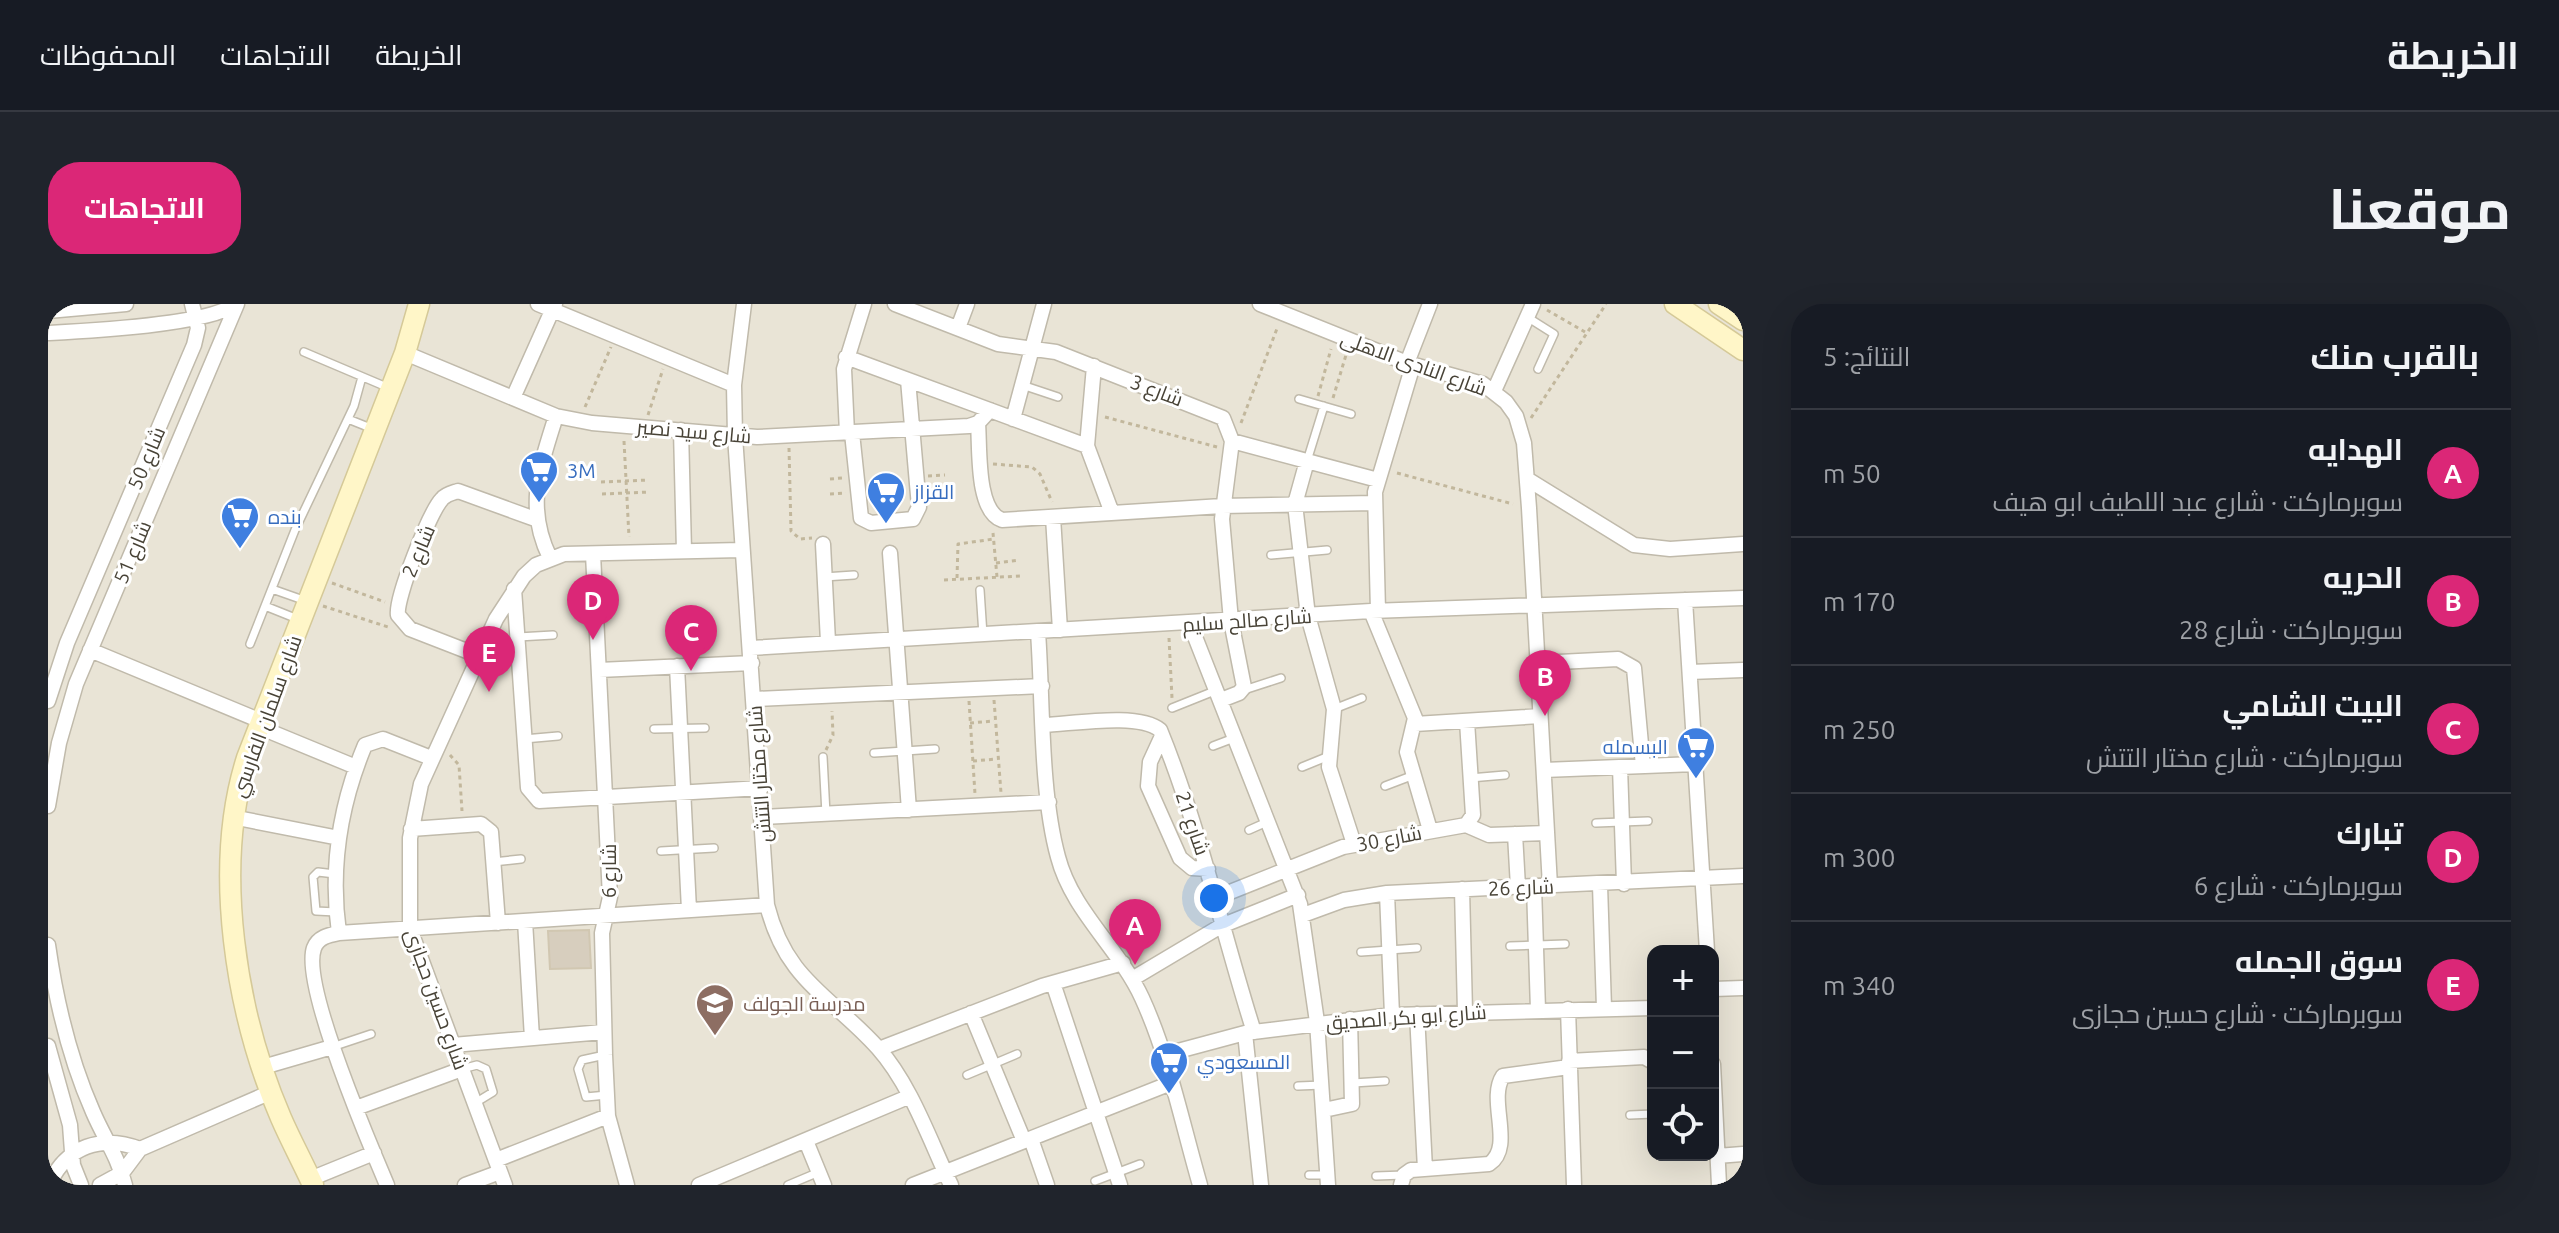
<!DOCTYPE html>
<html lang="ar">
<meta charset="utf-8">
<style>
body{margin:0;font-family:Ubuntu,Cairo,sans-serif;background:#20242c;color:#f1f3f6;direction:rtl}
.controls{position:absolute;right:24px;bottom:24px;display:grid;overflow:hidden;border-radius:16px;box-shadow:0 8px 32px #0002}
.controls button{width:72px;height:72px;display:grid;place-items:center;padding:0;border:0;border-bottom:2px solid #363941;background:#171b24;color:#f1f3f6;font:40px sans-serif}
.you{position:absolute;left:1166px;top:594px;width:28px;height:28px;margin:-20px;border:6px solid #fff;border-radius:50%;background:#1a73e8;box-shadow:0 0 0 12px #1a73e833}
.badge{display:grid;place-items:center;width:52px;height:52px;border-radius:50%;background:#db2777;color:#fff;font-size:26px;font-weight:700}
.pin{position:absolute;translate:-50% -66px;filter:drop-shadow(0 2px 4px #0008)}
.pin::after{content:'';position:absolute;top:42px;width:28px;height:24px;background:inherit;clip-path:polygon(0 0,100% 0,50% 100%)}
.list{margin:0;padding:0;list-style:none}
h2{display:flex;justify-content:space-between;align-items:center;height:104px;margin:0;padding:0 32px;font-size:34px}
h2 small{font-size:26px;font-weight:400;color:#9ea1a6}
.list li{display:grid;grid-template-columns:52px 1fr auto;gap:24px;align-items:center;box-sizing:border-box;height:128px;padding:0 32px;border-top:2px solid #363941}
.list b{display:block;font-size:30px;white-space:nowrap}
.list p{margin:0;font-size:26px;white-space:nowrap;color:#9ea1a6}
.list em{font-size:26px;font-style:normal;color:#9ea1a6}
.icon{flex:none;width:44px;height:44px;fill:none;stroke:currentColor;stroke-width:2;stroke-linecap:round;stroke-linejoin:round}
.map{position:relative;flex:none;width:1695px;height:881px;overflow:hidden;direction:ltr;border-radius:32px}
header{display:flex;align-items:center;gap:48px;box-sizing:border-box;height:112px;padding:0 40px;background:#171b24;border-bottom:2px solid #363941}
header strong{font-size:38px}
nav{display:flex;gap:44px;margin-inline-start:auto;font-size:28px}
.intro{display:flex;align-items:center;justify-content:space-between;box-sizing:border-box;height:192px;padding:0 48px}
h1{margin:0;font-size:56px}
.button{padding:20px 36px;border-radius:32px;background:#db2777;color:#fff;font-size:28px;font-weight:700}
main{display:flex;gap:48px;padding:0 48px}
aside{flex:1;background:#171b24;border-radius:32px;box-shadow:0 8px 32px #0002}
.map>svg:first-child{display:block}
.residential{fill:#e9e4d6;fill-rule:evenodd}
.building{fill:#d7cebe;stroke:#d1c7b1;stroke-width:2}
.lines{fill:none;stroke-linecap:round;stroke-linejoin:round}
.lane-casing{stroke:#c0baab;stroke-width:10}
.street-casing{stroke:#c0baab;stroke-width:17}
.secondary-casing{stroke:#d5c998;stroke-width:23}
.path{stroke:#c2b79c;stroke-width:3;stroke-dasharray:4 4;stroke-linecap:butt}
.lane{stroke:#fff;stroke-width:7}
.street{stroke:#fff;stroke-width:14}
.secondary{stroke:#fff6c8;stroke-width:20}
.labels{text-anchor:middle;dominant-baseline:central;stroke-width:6;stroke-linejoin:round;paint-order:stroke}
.street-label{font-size:20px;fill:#484337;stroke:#fff}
.shop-label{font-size:20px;fill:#366cbe;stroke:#fff;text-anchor:start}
.education-label{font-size:20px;fill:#785e54;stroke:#fff;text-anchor:start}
</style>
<header>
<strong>الخريطة</strong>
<nav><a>الخريطة</a><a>الاتجاهات</a><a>المحفوظات</a></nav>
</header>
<div class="intro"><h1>موقعنا</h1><a class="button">الاتجاهات</a></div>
<main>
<aside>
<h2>بالقرب منك<small>النتائج: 5</small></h2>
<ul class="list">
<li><span class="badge">A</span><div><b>الهدايه</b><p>سوبرماركت · شارع عبد اللطيف ابو هيف</p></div><em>50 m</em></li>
<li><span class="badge">B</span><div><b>الحريه</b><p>سوبرماركت · شارع 28</p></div><em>170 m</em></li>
<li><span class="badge">C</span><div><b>البيت الشامي</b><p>سوبرماركت · شارع مختار التتش</p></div><em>250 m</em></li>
<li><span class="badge">D</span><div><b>تبارك</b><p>سوبرماركت · شارع 6</p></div><em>300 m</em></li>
<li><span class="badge">E</span><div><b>سوق الجمله</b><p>سوبرماركت · شارع حسين حجازى</p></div><em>340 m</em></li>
</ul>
</aside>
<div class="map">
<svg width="1695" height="881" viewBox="0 0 1695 881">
<rect width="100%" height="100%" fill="#f5f2e8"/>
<path class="residential" d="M0 0H1695V881H0ZM1605 647H1665V851H1605Z"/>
<path class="building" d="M541 626 543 664 502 665 500 627Z"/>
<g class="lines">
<g class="lane-casing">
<path id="lane" d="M1479 13 1506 30 1490 65
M256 48 341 84
M974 81 1010 93
M1251 95 1303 110
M300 115 325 125
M1259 157 1276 102
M1223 251 1279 246
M776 273 806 271
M224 285 258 297
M932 286 935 331
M217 302 252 316
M470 333 505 331
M202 340 247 226 306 102 314 73
M1196 386 1233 374
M1124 404 1169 386
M1286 405 1314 394
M606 425 657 424
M476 435 510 432
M1165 442 1186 434
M826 449 887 445
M775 453 778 510
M1254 463 1281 452
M1422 474 1457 471
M1337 482 1366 471
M1548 519 1600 517
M1201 526 1219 518
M613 547 666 544
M445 558 473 555
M287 570 270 568 265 573 268 607 288 608
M1462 642 1517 640
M1313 648 1369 644
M284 743 323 730
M557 751 534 756 530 765 538 793 559 791
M414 765 429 761 438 765 445 788 427 799
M919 771 969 750
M1305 779 1337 777
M1250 782 1275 781
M1582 811 1605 810
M1261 871H1279
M1328 872 1356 871
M1047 877 1092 860
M740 881 771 868"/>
</g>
<g class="street-casing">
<path id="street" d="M490 0 686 81
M696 0 686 81 687 132 719 601C738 677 782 691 830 744 863 781 882 837 903 881
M847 0 950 40 1008 48 1175 114 1184 137 1174 215 1183 317 1196 383 1191 389 1173 396
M1212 0 1359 59 1435 80 1458 98 1468 112 1476 139 1481 204 1502 582
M0 7 78 0
M910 24 919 0
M0 29C39 27 160 21 188 0
M357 49 508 112 544 119 709 133 921 122 930 119 942 106
M798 53 1039 142
M1359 59 1382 0
M1046 62 1039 142 1064 209
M1446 87 1485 0
M465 94 507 0
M965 115 996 0
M930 119C932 145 928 207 954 216L1174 202 1326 199
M633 126 636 247
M799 129 796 65 816 0
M804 129 813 214 823 219 865 215 871 203 860 76
M1184 137 1330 176
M1259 157 1247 200 1260 312 1286 405 1281 463 1306 540
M1479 175 1586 241 1622 245 1695 240
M1005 213 1012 326
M775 240 780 338
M842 249 861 506
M545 250 562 593 554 629 557 751 560 812 579 881
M502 254C477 203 492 163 508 112
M466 285 480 484 491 497 713 484
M1637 296 1659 647
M1323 307 1367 414 1359 448 1382 526
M1330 307 1327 188 1365 61
M1142 320 1252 600 1269 718 1280 881
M990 328C995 397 992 487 1010 553 1024 607 1071 644 1094 694 1121 753 1134 819 1152 881
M703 344 1323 307 1695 294
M42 346 213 417
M429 351 362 325 350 311C347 295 382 207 394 195 398 190 404 189 410 187L487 215
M1491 359 1570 355 1586 364 1595 462
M629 362 641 606
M551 366 704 359
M1642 368 1695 366
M706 395 994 382
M0 397 19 339 146 41 150 24 144 0
M1367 420 1492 412
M996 421C1024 420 1091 408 1112 426 1152 524 1174 627 1206 728
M211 423 308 463
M1114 432 1102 458 1100 482 1132 554 1144 564 1160 565
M1572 463 1576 580
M1496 466 1647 460
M0 502 11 439 28 380 189 0
M184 513 291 534
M715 513 1001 498
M1418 521 1441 531 1499 529
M363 525 433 520 443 528 450 619
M1467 530 1470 583
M1552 581 1556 704
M1486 583 1490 706
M1414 585 1417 708
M1339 589 1344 711
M1167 594 1295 543 1418 521 1425 511 1419 417
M1255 611 1296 596 1339 589 1695 572
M477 617 484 734
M291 629C282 565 292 501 317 441L335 435 383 454
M0 641C8 697 22 756 45 808 57 836 69 850 77 881
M1084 675 1173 622 1250 591
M1005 679 1072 881
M1665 685 1695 684
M1520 705 1526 881
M923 709 976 837
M1369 710 1377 865
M1197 729 1213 881
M405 741 555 728
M0 742 22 821 25 861 33 881
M831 745 994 682 1075 659
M1115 751 1197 729 1344 711 1605 704
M1521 757 1596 753 1605 758
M1665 760 1671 881
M215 763 284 743
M308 804 414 765
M1276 806 1304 800 1302 715
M983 835 999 881
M758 837 776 881
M1669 852 1695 850
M448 856 560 812
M262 875 326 849
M1 881C18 842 54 830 92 845
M52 881 74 869 92 845 223 788
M339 881C322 841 253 680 266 644 270 633 281 631 291 629L719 601
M417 881 452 868
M457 881 362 625V534L373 480 448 315 476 272 488 261 516 250 693 246
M651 881 860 793
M865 881 1123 779
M1353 881 1356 871 1363 866 1441 860C1467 843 1439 796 1455 772L1521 763"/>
</g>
<g class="secondary-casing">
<path id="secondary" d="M1627 0 1695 46
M1671 0 1695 16
M265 881C255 859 243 837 233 814 188 710 164 564 199 454L357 49 371 0"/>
</g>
<path class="path" d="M1499 6 1537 28
M1270 92 1283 45
M1285 94 1298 51
M537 103 563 43
M600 111 615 65
M1057 113 1169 143
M1483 114 1558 0
M1193 119 1230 22
M576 137 581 233
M741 144 743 227 752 235 764 234
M945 160 984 163 992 170 1004 198
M1349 169 1465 200
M880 172 897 171
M782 175 794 174
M553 178 600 176
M882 189 899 188
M554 190 601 188
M782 190 798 189
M945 229 949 273
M948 259 971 256
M909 274 910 240 946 235
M896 276 972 272
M284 279 337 298
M275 302 340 323
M1121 334 1124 394
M946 396 953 489
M921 397 927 490
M922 419 946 417
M778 446 785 431 784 407
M402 451 411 461 414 507
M925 457 949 455
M1620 851 1630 855 1655 853"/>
<use href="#lane" class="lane"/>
<use href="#street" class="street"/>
<use href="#secondary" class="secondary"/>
</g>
<defs>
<g id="supermarket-pin" transform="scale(2)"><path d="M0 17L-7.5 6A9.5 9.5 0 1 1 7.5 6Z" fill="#3f7fe0" stroke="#fff"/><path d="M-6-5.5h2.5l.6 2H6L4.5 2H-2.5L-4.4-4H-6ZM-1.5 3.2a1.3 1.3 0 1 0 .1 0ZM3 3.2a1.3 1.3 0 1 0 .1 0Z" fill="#fff"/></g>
<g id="school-pin" transform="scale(2)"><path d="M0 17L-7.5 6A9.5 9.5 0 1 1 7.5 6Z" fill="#8d6e63" stroke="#fff"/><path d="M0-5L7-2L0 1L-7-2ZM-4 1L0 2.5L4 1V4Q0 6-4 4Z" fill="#fff"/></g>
</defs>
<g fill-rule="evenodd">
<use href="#supermarket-pin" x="491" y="166"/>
<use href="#supermarket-pin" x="838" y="187"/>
<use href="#supermarket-pin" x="192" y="212"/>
<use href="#supermarket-pin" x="1648" y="442"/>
<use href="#school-pin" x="667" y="699"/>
<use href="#supermarket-pin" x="1121" y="757"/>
</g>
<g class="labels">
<g class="street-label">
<text transform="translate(1366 59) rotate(20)">شارع النادى الاهلى</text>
<text transform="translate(1109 86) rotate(21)">شارع 3</text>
<text transform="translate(646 127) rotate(5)">شارع سيد نصير</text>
<text transform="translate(98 154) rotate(-67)">شارع 50</text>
<text transform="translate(370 247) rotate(-67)">شارع 2</text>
<text transform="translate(84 248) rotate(-67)">شارع 51</text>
<text transform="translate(1199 316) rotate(-4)">شارع صالح سليم</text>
<text transform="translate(218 412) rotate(-70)">شارع سلمان الفارسي</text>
<text transform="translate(711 470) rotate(-94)">شارع مختار التتش</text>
<text transform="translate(1145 519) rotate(71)">شارع 21</text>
<text transform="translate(1341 534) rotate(-11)">شارع 30</text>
<text transform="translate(560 567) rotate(-90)">شارع 6</text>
<text transform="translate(1473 583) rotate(-2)">شارع 26</text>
<text transform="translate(389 695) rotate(70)">شارع حسين حجازى</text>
<text transform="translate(1358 713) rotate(-4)">شارع ابو بكر الصديق</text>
</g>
<g class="shop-label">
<text x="519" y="166">3M</text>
<text x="866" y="187">القزاز</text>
<text x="220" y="212">بنده</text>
<text x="1620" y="442" text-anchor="end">البسمله</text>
<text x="1149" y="757">المسعودي</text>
</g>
<g class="education-label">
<text x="695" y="699">مدرسة الجولف</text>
</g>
</g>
</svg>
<div class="controls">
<button>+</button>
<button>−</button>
<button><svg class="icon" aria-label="locate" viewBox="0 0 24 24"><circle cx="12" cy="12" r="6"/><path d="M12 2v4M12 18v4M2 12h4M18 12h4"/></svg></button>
</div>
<div class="you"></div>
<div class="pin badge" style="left:1087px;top:661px">A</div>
<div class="pin badge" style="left:1497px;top:412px">B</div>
<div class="pin badge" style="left:643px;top:367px">C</div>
<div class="pin badge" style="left:545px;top:336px">D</div>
<div class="pin badge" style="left:441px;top:388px">E</div>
</div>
</main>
